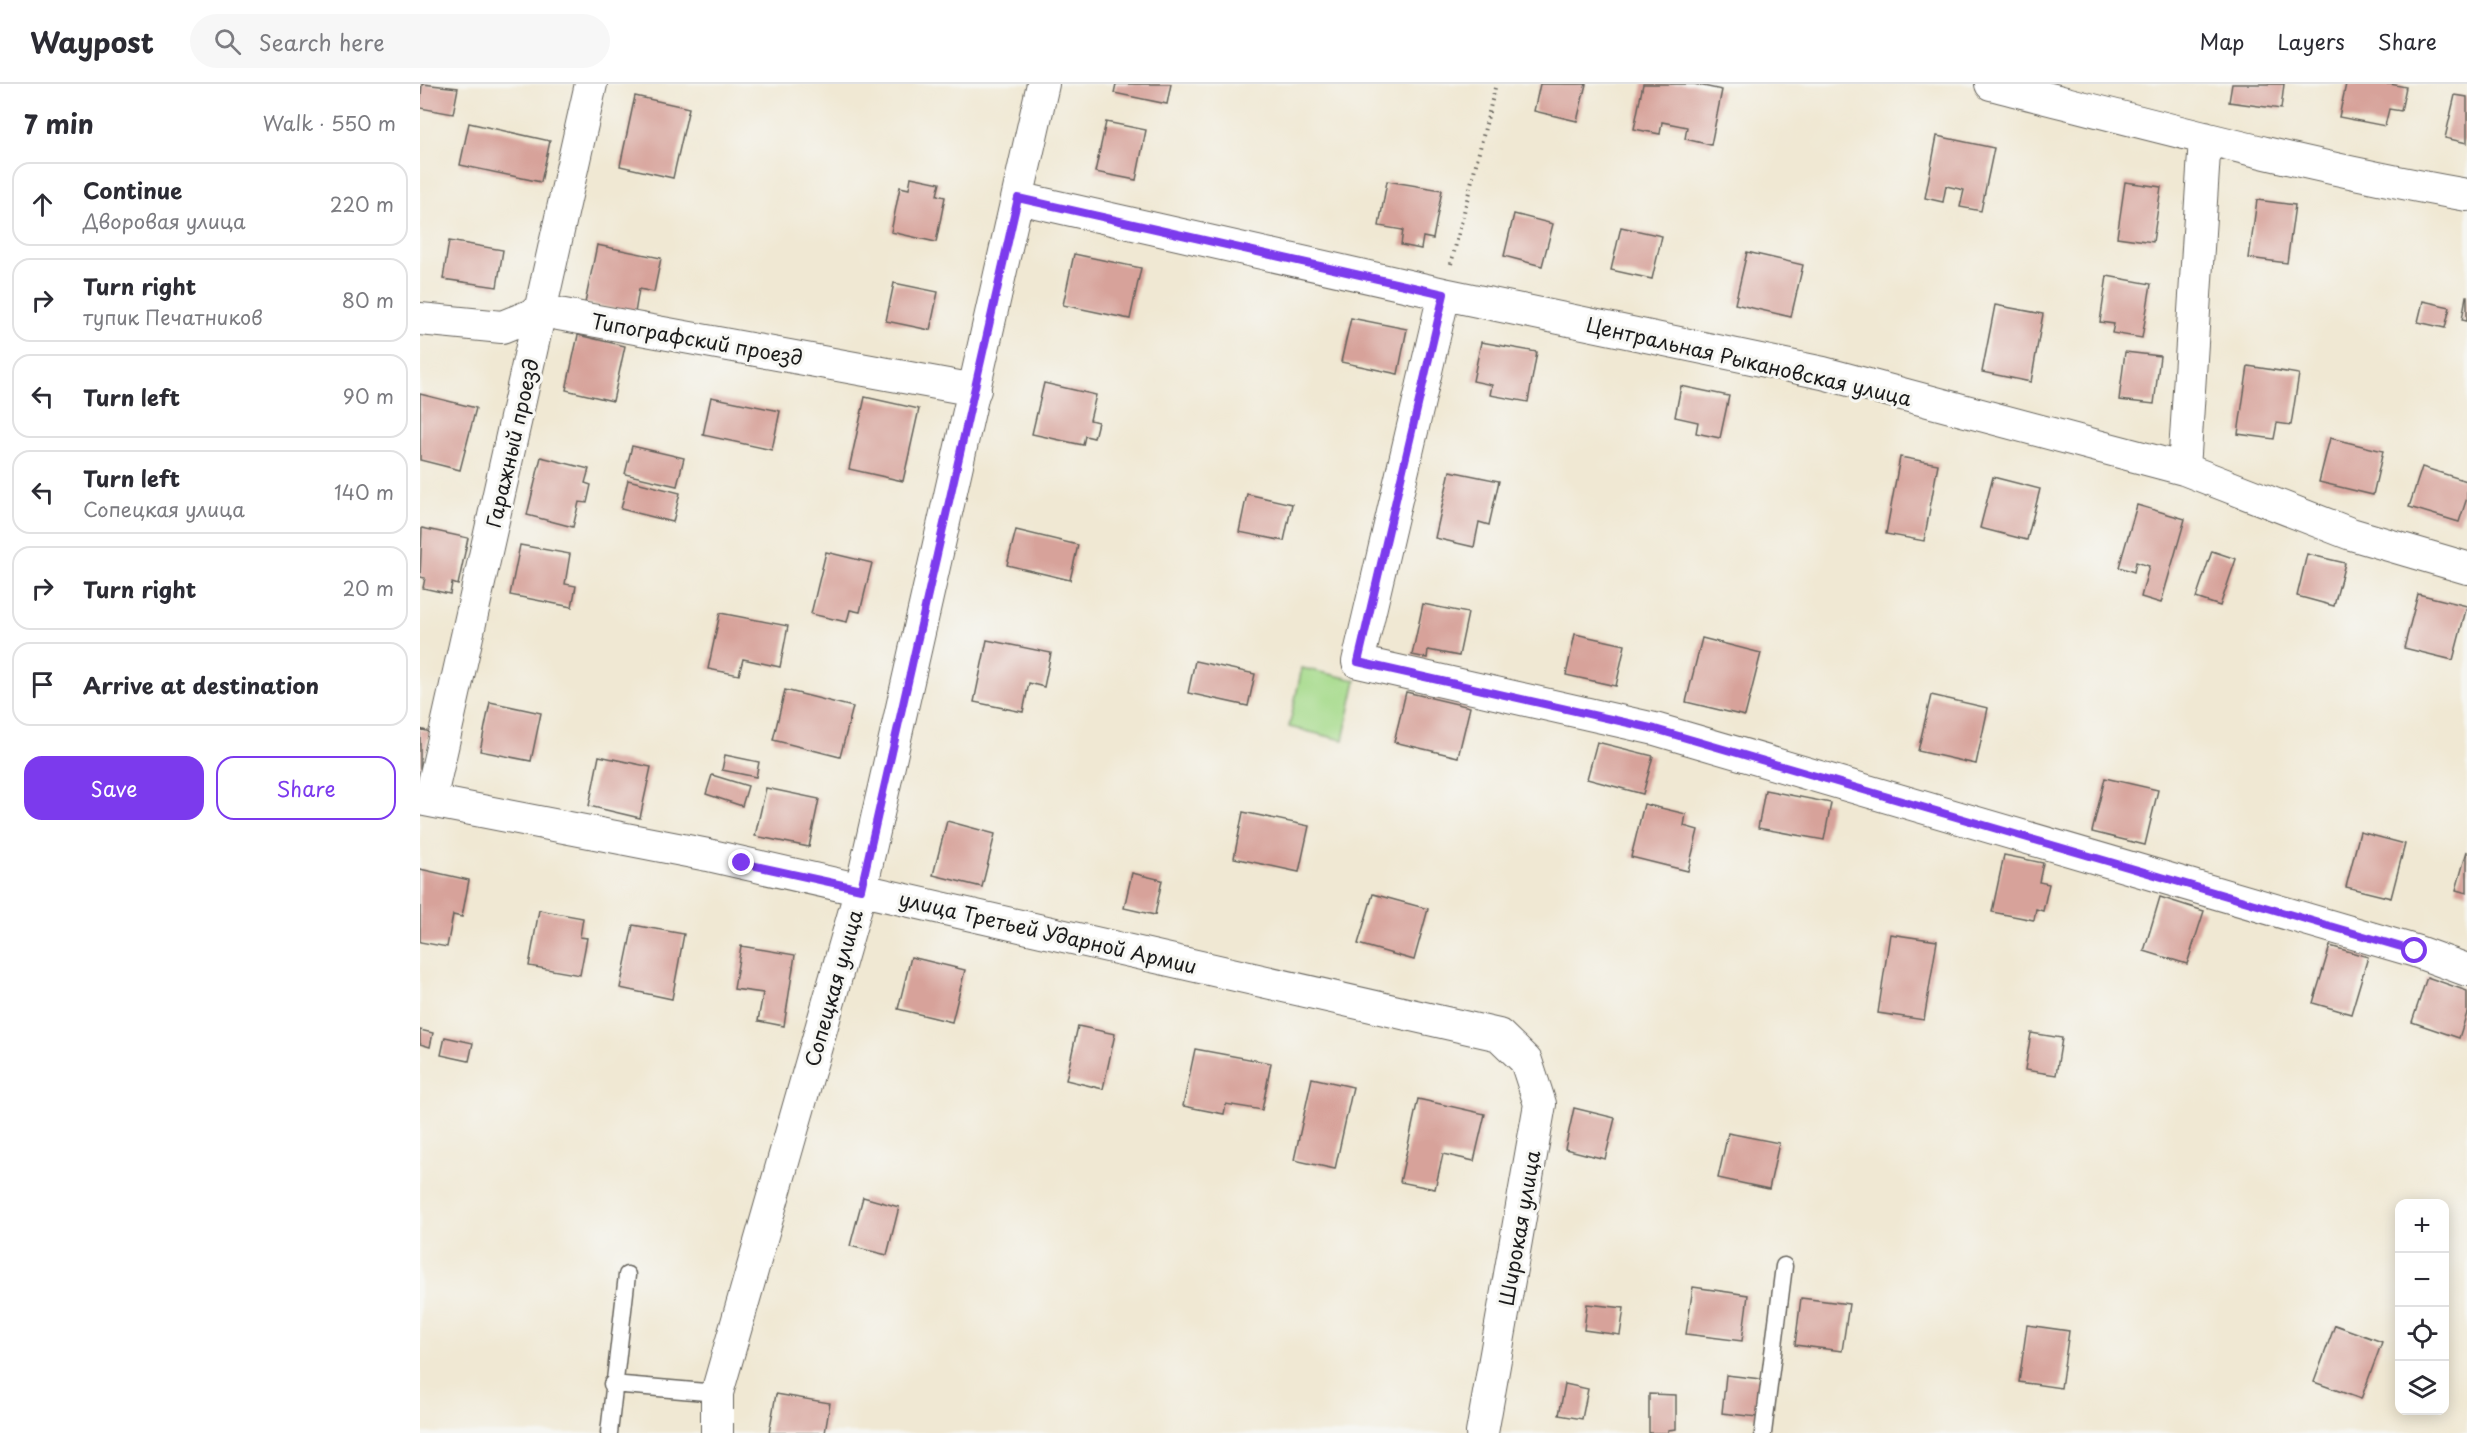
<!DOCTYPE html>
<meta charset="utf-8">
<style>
body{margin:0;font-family:"Playpen Sans",sans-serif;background:#f7f7f7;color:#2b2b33}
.controls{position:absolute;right:18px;bottom:18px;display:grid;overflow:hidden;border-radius:12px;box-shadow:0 3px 15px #0003}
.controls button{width:54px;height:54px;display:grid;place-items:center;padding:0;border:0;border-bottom:2px solid #e1e1e2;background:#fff;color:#2b2b33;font:30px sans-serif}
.stop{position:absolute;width:18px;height:18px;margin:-14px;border:4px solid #7c3aed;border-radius:50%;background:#fff}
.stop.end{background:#7c3aed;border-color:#fff;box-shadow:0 2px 6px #0008}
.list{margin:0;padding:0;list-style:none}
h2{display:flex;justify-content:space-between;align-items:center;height:78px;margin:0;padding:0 24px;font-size:26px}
h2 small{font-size:20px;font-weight:400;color:#7c7c81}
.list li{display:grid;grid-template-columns:39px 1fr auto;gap:18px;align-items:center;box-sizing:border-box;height:84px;margin:0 12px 12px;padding:0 12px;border:2px solid #e1e1e2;border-radius:18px}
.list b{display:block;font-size:22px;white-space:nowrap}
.list p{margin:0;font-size:20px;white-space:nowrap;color:#7c7c81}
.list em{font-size:20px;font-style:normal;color:#7c7c81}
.actions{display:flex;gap:12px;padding:18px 24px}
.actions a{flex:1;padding:14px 0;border:2px solid #7c3aed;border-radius:18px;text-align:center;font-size:21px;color:#7c3aed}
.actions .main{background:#7c3aed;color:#fff}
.icon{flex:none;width:33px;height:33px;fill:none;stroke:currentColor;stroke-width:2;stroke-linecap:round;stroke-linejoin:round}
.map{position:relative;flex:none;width:2047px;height:1349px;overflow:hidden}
header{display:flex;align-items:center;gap:36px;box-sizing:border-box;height:84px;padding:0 30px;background:#fff;border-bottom:2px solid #e1e1e2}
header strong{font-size:28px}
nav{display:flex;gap:33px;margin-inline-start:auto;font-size:21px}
.search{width:420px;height:54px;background:#f7f7f7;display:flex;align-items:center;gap:15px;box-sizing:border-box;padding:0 21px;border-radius:33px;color:#7c7c81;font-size:22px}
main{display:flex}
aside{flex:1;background:#fff}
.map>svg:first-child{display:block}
.green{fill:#a5da8a;stroke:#607b53;stroke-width:1.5}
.building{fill:#d7a29a}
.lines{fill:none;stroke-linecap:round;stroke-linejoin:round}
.service-casing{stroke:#66635c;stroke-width:19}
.minor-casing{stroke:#66635c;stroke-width:34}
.path{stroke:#66635c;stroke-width:4;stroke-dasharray:1.5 4.5;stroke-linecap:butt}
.service{stroke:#fff;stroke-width:16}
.minor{stroke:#fff;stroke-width:32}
.route{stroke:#7c3aed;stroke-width:8}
.labels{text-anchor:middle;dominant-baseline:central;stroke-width:6;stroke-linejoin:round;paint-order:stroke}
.street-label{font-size:20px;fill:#1c1c1c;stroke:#f6f6f2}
</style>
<header>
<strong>Waypost</strong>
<div class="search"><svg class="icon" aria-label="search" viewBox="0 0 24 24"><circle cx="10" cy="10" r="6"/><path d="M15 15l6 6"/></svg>Search here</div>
<nav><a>Map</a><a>Layers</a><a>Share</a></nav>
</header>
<main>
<aside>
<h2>7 min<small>Walk · 550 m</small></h2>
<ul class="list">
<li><svg class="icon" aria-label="ahead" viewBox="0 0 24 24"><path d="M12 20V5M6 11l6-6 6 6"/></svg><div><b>Continue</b><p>Дворовая улица</p></div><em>220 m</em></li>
<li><svg class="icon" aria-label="right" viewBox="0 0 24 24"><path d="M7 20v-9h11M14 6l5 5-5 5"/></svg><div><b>Turn right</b><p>тупик Печатников</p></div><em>80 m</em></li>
<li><svg class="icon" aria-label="left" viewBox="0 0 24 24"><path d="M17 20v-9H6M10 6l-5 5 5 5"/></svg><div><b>Turn left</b></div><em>90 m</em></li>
<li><svg class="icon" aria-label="left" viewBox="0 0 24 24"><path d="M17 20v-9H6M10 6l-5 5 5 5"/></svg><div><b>Turn left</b><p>Сопецкая улица</p></div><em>140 m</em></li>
<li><svg class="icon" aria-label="right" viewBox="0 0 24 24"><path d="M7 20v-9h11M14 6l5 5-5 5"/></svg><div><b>Turn right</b></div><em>20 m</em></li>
<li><svg class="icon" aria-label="arrive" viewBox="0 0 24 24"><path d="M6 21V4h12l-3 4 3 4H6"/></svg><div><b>Arrive at destination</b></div></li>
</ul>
<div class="actions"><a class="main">Save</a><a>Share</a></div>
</aside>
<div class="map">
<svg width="2047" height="1349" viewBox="0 0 2047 1349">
<rect width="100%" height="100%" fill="#f6f6f2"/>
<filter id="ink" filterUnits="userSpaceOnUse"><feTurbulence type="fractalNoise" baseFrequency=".0167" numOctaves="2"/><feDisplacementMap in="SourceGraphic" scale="12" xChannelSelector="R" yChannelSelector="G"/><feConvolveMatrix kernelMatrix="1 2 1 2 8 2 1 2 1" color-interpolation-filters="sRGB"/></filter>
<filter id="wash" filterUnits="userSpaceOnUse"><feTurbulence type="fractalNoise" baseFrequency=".008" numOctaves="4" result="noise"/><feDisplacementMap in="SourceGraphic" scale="24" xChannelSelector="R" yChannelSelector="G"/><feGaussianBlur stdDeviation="1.35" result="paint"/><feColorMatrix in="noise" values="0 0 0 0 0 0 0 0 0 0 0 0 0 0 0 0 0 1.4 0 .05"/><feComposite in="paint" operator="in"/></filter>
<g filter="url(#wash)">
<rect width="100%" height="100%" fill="#f0e8d3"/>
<path class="green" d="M882 584 936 596 923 656 869 643Z"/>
<g id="blocks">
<path class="building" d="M2 0 38 4 33 30 0 24Z
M696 0H751L747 20 694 9Z
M1120 0H1166L1157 37 1114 27Z
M1223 0H1274L1302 6 1291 61 1265 55 1267 43 1242 38 1240 50 1214 45Z
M1812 0H1864L1861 25 1809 18Z
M1926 0H1970L1986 3 1981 27 1969 25 1965 42 1919 33Z
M2035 11 2047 13V59L2025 54Z
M215 12 269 24 253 94 200 82Z
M686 38 726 46 716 96 675 88Z
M49 39 130 57 121 98 40 81Z
M1517 52 1574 64 1561 127 1540 123 1544 106 1526 102 1523 118 1505 114Z
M491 93 520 99 517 111 525 113 516 158 471 148 480 103 489 105Z
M967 97 1022 106 1013 155 1003 153 1001 165 981 161 983 146 959 142Z
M1705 98 1741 103 1733 158 1697 153Z
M1837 116 1875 121 1867 179 1829 174Z
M1094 130 1133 140 1122 182 1084 172Z
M1201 143 1242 152 1232 195 1191 186Z
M29 157 83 166 77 203 23 195Z
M177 161 241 174 234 208 219 205 215 229 165 219Z
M1327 168 1383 181 1371 233 1315 220Z
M654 170 721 184 710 235 643 221Z
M1687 192 1731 200 1722 254 1692 249 1694 240 1680 238Z
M474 199 518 208 510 246 466 237Z
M2046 212H2047V237L2042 236Z
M2003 217 2030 223 2025 244 1998 238Z
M1575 221 1623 230 1611 298 1562 288Z
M931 234 987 245 978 290 921 278Z
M158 251 205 262 193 317 146 306Z
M1061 258 1117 268 1108 318 1070 311 1072 301 1053 297Z
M1705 268 1740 272 1734 320 1699 316Z
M1828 282 1879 290 1871 341 1857 339 1854 355 1818 350Z
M624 299 676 311 670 336 678 338 674 354 665 352 663 361 612 350Z
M1261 302 1309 312 1300 354 1276 349 1278 338 1255 333Z
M0 310 56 324 40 386 0 376Z
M291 313 360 327 352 366 283 351Z
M445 313 499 325 483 397 429 385Z
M1910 354 1963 367 1953 411 1899 398Z
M212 362 264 374 257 402 205 390Z
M121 373 169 385 165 399 171 401 167 419 159 418 153 443 107 431Z
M1480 373 1518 380 1504 457 1466 450Z
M2002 383 2047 397V414L2039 438 1989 423Z
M1030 387 1079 397 1069 441 1059 438 1054 463 1015 454Z
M1573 393 1620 405 1607 456 1560 444Z
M208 396 260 409 253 438 201 425Z
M827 410 872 420 864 457 819 448Z
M1717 421 1765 435 1741 519 1721 513 1729 482 1716 478 1714 488 1699 483Z
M2 444 48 454 38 501 32 499 30 510 3 504 5 494 0 493Z
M596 446 658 461 650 496 587 481Z
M100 461 150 470 145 500 156 502 152 523 90 511Z
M1792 467 1816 475 1800 522 1776 514Z
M406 468 452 479 440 528 430 526 427 538 391 530Z
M1887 470 1925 479 1914 522 1877 512Z
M1998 510 2047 522 2033 576 1984 564Z
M1003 520 1048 529 1039 572 1008 566 1007 574 992 571Z
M300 529 368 542 360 583 323 575 319 591 288 585Z
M1155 550 1205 561 1196 602 1146 591Z
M1282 554 1341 569 1325 632 1266 618Z
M567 556 631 569 624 603 609 599 603 628 554 618Z
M775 577 835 590 828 622 768 609Z
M365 606 433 623 420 673 353 656Z
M986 608 1050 623 1038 673 974 658Z
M1511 611 1568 624 1556 680 1498 667Z
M70 618 121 629 111 677 60 667Z
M0 645 10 648 1 684H0Z
M1177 658 1233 672 1223 710 1167 695Z
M305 671 339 678 336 693 302 686Z
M179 672 231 683 220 734 169 722Z
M292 691 328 702 322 722 286 710Z
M1685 694 1738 706 1725 761 1672 748Z
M346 704 399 715 389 763 335 752Z
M1345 706 1411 719 1404 756 1338 744Z
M1224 720 1266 730 1264 742 1278 746 1268 787 1211 773Z
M823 728 889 742 879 788 814 774Z
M527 737 575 750 562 803 513 791Z
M1940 748 1985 760 1971 814 1926 803Z
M2047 767V809L2036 806Z
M1584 771 1623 779 1619 798 1629 800 1623 827 1616 825 1614 836 1572 828Z
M0 785 49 796 42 833 33 831 27 863 0 858Z
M712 789 742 796 735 831 704 824Z
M953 810 1008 825 994 876 938 860Z
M1740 813 1784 827 1767 880 1724 867Z
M119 826 163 834 160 853 167 854 160 891 109 882Z
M213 841 264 850 252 915 200 904Z
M1470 850 1517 857 1504 936 1458 929Z
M321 862 375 871 364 942 338 937 343 909 314 905Z
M1910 862 1948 873 1931 930 1893 919Z
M491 873 545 886 532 938 478 925Z
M2007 893 2047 907V929L2039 954 1992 938Z
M658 942 695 950 683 1005 646 996Z
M0 946 13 949 10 963 0 960Z
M1611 949 1642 954 1636 991 1605 986Z
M25 953 53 959 49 977 21 971Z
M775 965 851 979 842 1026 806 1020 804 1030 763 1022Z
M892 994 933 1003 915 1085 874 1076Z
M998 1015 1065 1030 1054 1077 1023 1070 1015 1105 980 1098Z
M1154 1024 1195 1034 1185 1075 1145 1065Z
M1308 1049 1359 1059 1349 1105 1298 1094Z
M443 1113 479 1123 467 1171 430 1162Z
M1273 1203 1328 1211 1322 1257 1266 1250Z
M1381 1214 1429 1220 1422 1267 1375 1261Z
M1167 1220 1204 1224 1200 1251 1164 1246Z
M1607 1241 1649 1247 1641 1304 1599 1298Z
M1915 1241 1962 1258 1941 1315 1894 1298Z
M1306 1291 1341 1295 1337 1333 1302 1329Z
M1145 1300 1168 1305 1162 1335 1139 1331Z
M356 1310 410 1319 405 1349H349Z
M1229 1310 1256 1311V1345L1248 1346V1349H1229Z"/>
</g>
</g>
<g filter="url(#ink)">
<use href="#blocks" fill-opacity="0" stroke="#66635c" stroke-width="1.5"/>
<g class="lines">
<g class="service-casing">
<path id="service" d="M192 1300 297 1309
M189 1349 207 1191
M1343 1349 1364 1182"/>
</g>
<g class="minor-casing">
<path id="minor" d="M1571 0C1729 40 1887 83 2047 111
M598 114 1024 210 1403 289 1764 385 1931 450 2047 484
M1024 210 938 578 1235 645 1995 867 2047 886
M0 235 82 243 122 227 555 306
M1764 385 1785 54
M0 715 288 771 1079 951 1106 977 1120 1020 1062 1349
M10 717 171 0
M297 1349V1309L441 805 623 0"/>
</g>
<path class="path" d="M1031 180 1076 0"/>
<use href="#service" class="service"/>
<use href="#minor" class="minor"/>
</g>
</g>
<g class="lines" filter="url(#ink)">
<path class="route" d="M322 779 441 805 598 114 1024 210 938 578 1235 645 1995 867"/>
</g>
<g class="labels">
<g class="street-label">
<text transform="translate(277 255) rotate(10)">Типографский проезд</text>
<text transform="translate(1329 277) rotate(13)">Центральная Рыкановская улица</text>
<text transform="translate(92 359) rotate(-77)">Гаражный проезд</text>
<text transform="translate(628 848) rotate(13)">улица Третьей Ударной Армии</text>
<text transform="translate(413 904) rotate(-74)">Сопецкая улица</text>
<text transform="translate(1099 1144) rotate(-80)">Широкая улица</text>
</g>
</g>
</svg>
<div class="controls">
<button>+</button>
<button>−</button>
<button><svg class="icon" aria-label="locate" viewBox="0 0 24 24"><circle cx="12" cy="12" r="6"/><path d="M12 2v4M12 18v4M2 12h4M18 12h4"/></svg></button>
<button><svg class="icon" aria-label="layers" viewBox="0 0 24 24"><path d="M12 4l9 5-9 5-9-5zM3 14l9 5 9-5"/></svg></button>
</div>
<div class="stop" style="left:1995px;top:867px"></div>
<div class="stop end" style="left:322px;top:779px"></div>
</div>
</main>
